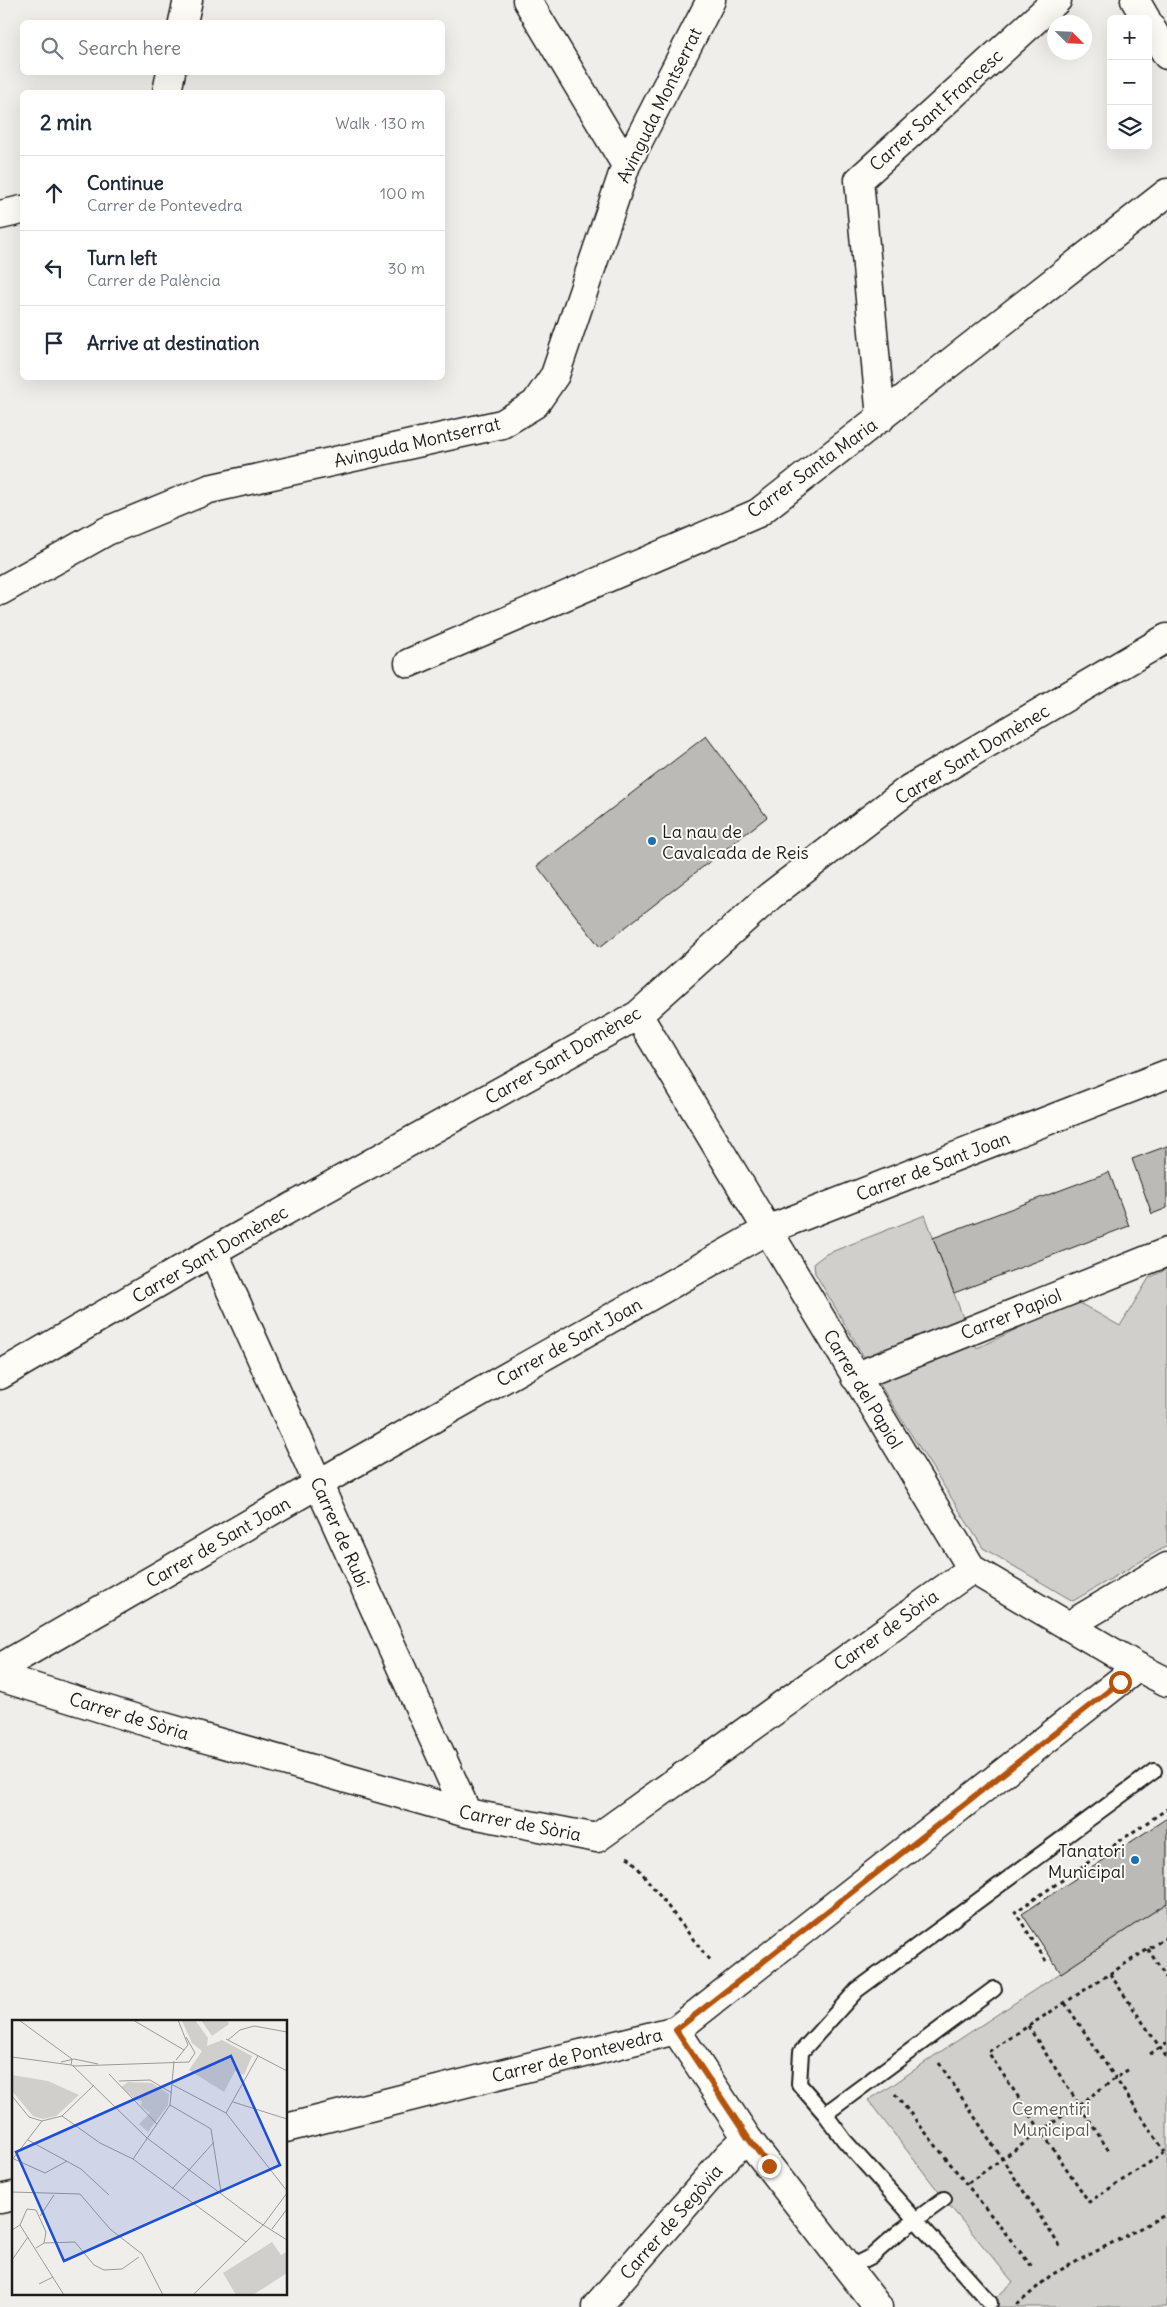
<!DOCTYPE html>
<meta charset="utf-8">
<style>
body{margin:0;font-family:Delius,sans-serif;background:#f6f6f7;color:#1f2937}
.controls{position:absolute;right:15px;top:15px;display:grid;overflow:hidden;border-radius:8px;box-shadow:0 5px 20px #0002}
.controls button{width:45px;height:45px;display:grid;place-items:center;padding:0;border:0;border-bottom:1px solid #e0e1e3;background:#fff;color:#1f2937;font:25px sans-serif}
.compass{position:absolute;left:1047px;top:15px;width:45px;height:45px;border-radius:50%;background:#fff;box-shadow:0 5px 20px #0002;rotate:114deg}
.stop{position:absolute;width:15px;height:15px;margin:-11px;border:4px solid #b45309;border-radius:50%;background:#fff}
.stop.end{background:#b45309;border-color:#fff;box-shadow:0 1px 5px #0008}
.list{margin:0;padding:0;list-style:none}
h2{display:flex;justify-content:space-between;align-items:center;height:65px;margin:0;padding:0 20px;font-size:21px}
h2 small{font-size:16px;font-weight:400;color:#747a83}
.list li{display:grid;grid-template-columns:32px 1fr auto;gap:15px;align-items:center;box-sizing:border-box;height:75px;padding:0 20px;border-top:1px solid #e0e1e3}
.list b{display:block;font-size:19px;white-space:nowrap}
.list p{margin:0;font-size:16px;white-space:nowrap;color:#747a83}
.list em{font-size:16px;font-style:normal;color:#747a83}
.icon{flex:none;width:28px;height:28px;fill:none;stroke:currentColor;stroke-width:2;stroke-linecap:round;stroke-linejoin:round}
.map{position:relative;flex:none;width:1167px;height:2307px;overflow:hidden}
.search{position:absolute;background:#fff;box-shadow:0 5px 20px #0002;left:20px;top:20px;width:425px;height:55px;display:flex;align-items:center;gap:12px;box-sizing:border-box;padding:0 18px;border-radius:8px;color:#747a83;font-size:19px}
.panel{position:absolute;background:#fff;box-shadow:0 5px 20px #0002;left:20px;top:90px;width:425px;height:290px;border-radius:8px}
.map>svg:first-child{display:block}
.green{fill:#d0cfcc;stroke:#767674}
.building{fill:#bbbab6;stroke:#1c1c1c}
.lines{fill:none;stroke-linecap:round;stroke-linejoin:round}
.service-casing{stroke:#1c1c1c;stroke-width:18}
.minor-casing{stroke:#1c1c1c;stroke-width:31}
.path{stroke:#1c1c1c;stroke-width:3;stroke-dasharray:4 4;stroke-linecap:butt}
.service{stroke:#fdfcf7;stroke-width:14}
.minor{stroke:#fdfcf7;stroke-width:28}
.route{stroke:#b45309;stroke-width:6}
.poi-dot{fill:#1f6fb2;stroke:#fdfcf7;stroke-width:2}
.labels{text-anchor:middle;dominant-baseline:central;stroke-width:4;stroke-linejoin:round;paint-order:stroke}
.street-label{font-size:18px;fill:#1c1c1c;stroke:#fdfcf7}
.poi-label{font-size:18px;fill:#1c1c1c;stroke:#fdfcf7;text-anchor:start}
.park-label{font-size:18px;fill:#5b5b5a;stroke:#fdfcf7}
.inset-road{fill:none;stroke:#9b9a98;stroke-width:1}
.view{fill:#1d4ed8;fill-opacity:0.15;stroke:#1d4ed8;stroke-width:2.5}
.inset-edge{fill:none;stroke:#1c1c1c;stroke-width:2.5}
</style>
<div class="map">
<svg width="1167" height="2307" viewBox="0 0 1167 2307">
<rect width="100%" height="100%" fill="#f0eeea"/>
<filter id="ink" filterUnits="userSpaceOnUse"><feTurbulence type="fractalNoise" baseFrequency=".02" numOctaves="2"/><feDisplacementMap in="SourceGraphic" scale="10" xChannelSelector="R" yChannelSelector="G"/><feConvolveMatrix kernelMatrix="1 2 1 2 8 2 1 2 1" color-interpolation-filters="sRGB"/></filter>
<g filter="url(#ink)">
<path class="green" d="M925 1215 962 1315 977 1348 1076 1301 1120 1326 1149 1278 1167 1269V1546L1073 1601 983 1548 885 1393 815 1273 814 1263 826 1254Z
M1167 1903V2307H986L1013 2282 949 2205 868 2100 890 2087 934 2056Z"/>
<path class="building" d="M706 736 767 817 600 947 537 866Z
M1167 1146V1208L1152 1214 1132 1159Z
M1109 1172 1129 1226 954 1293 933 1238Z
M1167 1818V1903L1061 1973 1022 1914Z"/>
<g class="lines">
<g class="service-casing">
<path id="service" d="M825 2114 994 1989
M848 2268 872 2256 899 2232 944 2199
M990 2303 844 2140 825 2114 799 2084 801 2052 857 1990 1154 1771"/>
</g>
<g class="minor-casing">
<path id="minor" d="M527 0 626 165
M1135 0 1146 19
M183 22 188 0
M1148 23 1167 55
M167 92 171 72
M0 215 22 210
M881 418 859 180 1057 0
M0 591 107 531 209 489 502 424 535 404 555 375 626 165 711 0
M409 663 758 513 1167 193
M638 1015 972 1569 1138 1667 1167 1682
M213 1251 467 1813
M0 1375 213 1251 638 1015 770 896 909 789 1167 638
M855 1377 1167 1252
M1068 1626 1167 1567
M0 1668 351 1465 767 1230 1167 1074
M0 1677 140 1720 467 1813 597 1838 972 1569
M676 2030 747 2138 878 2307
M286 2128 676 2030 1138 1667
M0 2199 14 2196
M596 2307 729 2155 747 2138"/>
</g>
<path class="path" d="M627 1857 632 1860 710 1961
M1167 1937 988 2052 1089 2202 1167 2151
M1148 1949 1167 1979
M1046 1961 1015 1912 1167 1809
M1110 1974 1167 2058
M1065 2003 1165 2152
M1028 2026 1109 2151
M1150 2054 1167 2043
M939 2063 1061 2248
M895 2094 1033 2268
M968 2183 1129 2069
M1017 2305 1051 2275 1167 2214"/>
<use href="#service" class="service"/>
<use href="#minor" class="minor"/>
</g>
</g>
<g class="lines" filter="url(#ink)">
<path class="route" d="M769 2166 748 2138 676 2030 1120 1682"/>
</g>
<g class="poi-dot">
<circle cx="652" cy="841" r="5"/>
<circle cx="1135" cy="1860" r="5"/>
</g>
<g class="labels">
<g class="street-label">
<text transform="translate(659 105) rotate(-64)">Avinguda Montserrat</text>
<text transform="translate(936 110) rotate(-42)">Carrer Sant Francesc</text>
<text transform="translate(417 442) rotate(-13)">Avinguda Montserrat</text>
<text transform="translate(812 468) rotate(-36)">Carrer Santa Maria</text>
<text transform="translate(972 754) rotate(-31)">Carrer Sant Domènec</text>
<text transform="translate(563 1055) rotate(-30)">Carrer Sant Domènec</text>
<text transform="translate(933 1166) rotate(-21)">Carrer de Sant Joan</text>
<text transform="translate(210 1254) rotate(-30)">Carrer Sant Domènec</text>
<text transform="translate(1011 1314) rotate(-22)">Carrer Papiol</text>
<text transform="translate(569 1342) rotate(-29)">Carrer de Sant Joan</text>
<text transform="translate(863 1389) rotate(59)">Carrer del Papiol</text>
<text transform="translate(340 1532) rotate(66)">Carrer de Rubí</text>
<text transform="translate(218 1542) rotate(-30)">Carrer de Sant Joan</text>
<text transform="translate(886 1630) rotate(-36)">Carrer de Sòria</text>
<text transform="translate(129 1716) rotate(17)">Carrer de Sòria</text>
<text transform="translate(520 1823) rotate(11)">Carrer de Sòria</text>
<text transform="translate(577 2055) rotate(-14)">Carrer de Pontevedra</text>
<text transform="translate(671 2222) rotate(-49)">Carrer de Segòvia</text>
</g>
<g class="poi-label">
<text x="662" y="831">La nau de<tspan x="662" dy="21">Cavalcada de Reis</tspan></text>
<text x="1125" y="1850" text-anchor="end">Tanatori<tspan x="1125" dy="21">Municipal</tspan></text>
</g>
<g class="park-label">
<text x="1051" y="2108">Cementiri<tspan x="1051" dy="21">Municipal</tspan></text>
</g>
</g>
<g transform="translate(12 2020)">
<rect width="275" height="275" fill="#f0eeea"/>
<path d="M183 0 196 18 195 26 210 20 240 36 232 55 223 51 212 72 177 50 190 31 180 23 170 1ZM189 0H215L217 4 200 16ZM0 55 36 61 67 75 44 96 31 99 21 96 0 71ZM116 62 140 63 157 74 156 85 136 112 127 104 138 93 129 86 130 81 124 80 109 67ZM260 222 269 235 275 232V253L241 275H224L211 253Z" fill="#d0cfcc"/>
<path class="inset-road" d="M7 0 60 39M121 0 172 30M214 19 275 51M216 20 228 10 242 6 275 12M0 37 59 45M60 39 59 45 63 46 177 42 183 33 174 17M164 40 176 25 166 0M49 42 62 39 86 44M61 46 135 118 245 201 275 220M97 54 145 104M107 61 138 60 160 73M161 65 214 93 275 171M0 76 17 97 30 101M221 82 275 99M158 85 199 109 209 172M214 93 246 36M50 96 88 123 121 139 234 222M16 120 69 149 97 175M2 139 33 153 55 141M121 139 158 85 162 41M0 140 30 101 50 96 82 65M160 169 202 122M0 172 68 174 98 209 130 234 151 275M28 196 42 175M8 205 52 275M260 209 275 189M0 210 8 205 15 189 24 190 34 212 32 223M24 228 32 223 63 222 82 245 92 250 110 249 127 237M0 240 16 217M27 264 41 257M181 275 252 204 275 173"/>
<path class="view" d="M219 36 268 145 52 241 4 132Z"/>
<rect width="275" height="275" class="inset-edge"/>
</g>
</svg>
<div class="controls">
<button>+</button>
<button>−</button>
<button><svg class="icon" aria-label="layers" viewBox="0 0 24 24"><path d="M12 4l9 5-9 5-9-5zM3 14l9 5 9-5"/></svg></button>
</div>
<svg class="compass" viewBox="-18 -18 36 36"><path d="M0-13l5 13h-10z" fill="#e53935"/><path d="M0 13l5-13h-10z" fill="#747a83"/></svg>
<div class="stop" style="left:1120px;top:1682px"></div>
<div class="stop end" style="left:769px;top:2166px"></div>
<div class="search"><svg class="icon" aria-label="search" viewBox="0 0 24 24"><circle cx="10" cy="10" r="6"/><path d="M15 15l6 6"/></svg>Search here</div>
<section class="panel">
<h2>2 min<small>Walk · 130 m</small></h2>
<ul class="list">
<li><svg class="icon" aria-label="ahead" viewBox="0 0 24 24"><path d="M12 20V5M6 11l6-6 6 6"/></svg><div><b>Continue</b><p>Carrer de Pontevedra</p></div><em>100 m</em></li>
<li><svg class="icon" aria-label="left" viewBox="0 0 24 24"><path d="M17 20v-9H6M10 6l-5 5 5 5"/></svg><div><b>Turn left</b><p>Carrer de Palència</p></div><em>30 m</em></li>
<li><svg class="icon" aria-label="arrive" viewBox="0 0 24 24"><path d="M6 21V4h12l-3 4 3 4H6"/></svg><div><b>Arrive at destination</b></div></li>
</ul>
</section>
</div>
